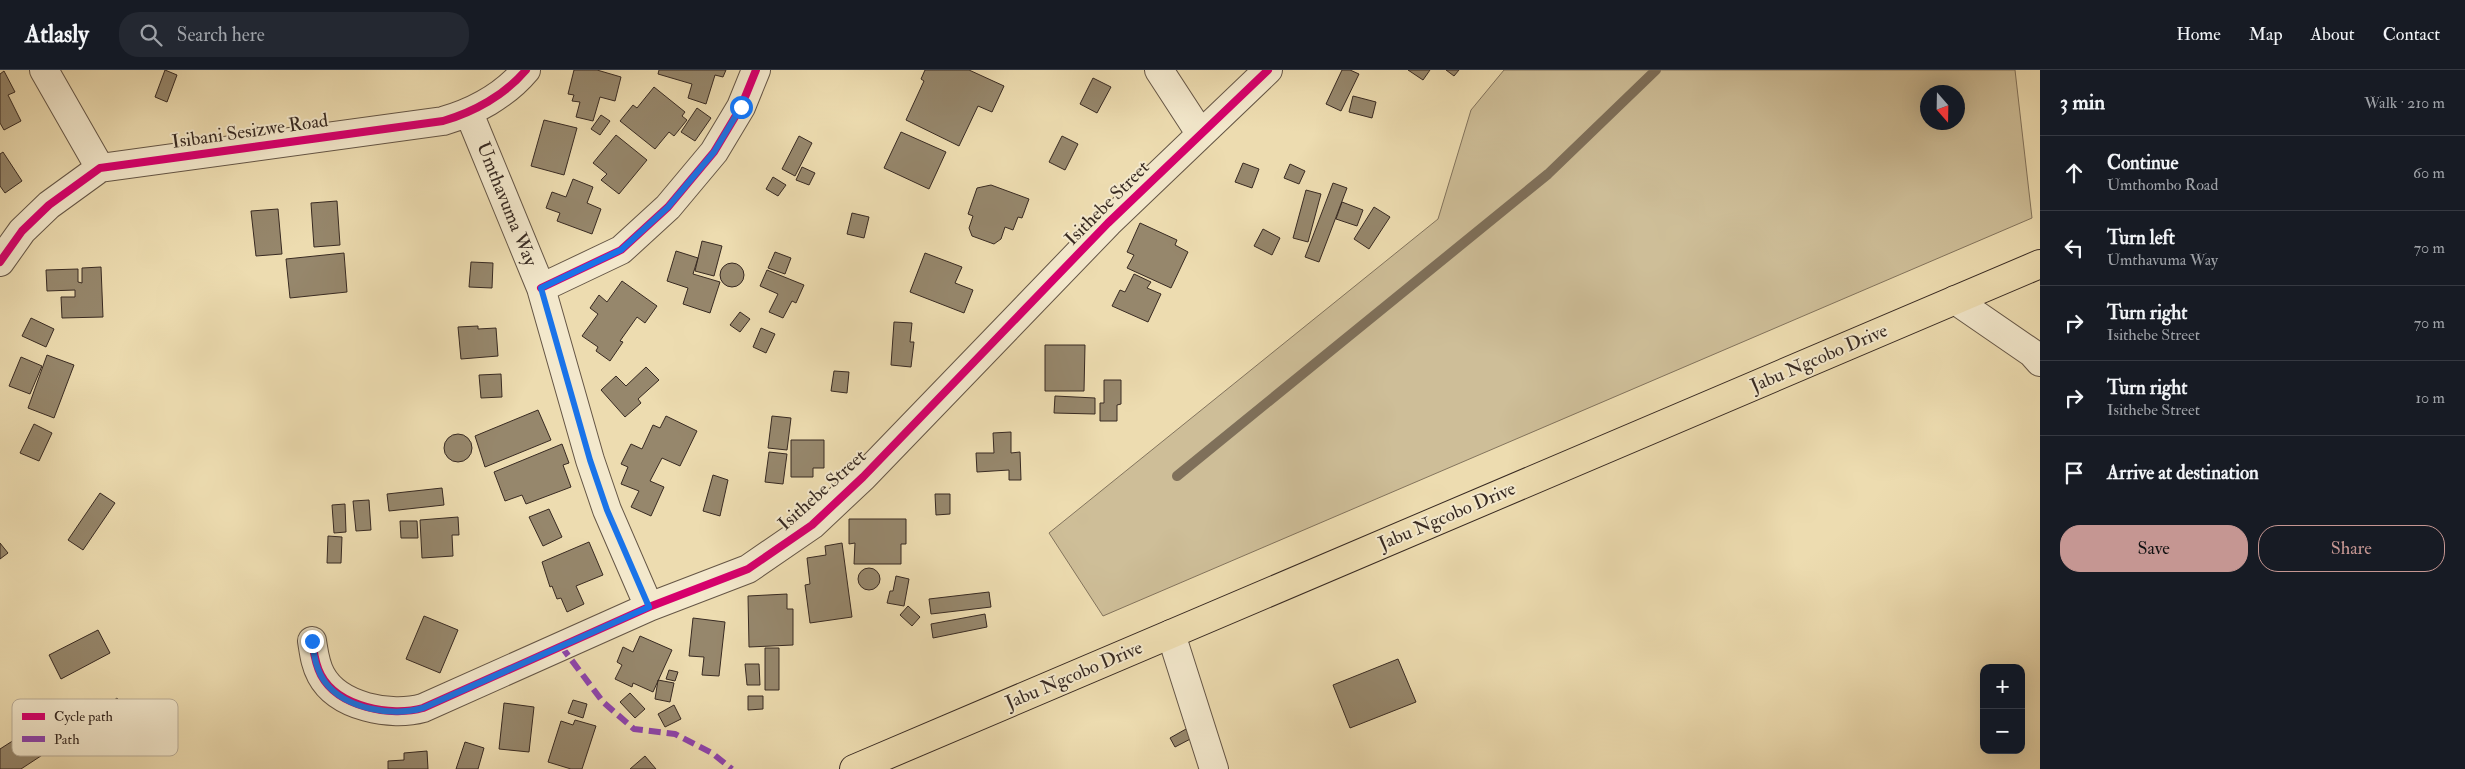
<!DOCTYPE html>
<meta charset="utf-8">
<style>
body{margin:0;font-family:"IM FELL Double Pica",serif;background:#242831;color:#f1f3f6}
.controls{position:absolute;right:15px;bottom:15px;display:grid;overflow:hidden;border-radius:10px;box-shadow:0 5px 20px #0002}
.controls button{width:45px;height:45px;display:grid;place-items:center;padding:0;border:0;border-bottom:1px solid #363941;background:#171b24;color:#f1f3f6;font:25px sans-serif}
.compass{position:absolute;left:1920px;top:15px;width:45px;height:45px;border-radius:50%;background:#171b24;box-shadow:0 5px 20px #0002;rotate:160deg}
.stop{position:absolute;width:15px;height:15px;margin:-11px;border:4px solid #1a73e8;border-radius:50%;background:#fff}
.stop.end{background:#1a73e8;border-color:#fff;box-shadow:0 1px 5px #0008}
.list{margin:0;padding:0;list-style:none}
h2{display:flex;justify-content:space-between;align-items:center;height:65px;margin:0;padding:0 20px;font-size:21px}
h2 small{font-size:16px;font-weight:400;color:#9ea1a6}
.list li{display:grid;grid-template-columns:32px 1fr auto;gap:15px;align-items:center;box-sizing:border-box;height:75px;padding:0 20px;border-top:1px solid #363941}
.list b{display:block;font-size:19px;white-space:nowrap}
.list p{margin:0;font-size:16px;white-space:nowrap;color:#9ea1a6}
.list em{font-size:16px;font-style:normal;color:#9ea1a6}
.actions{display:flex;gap:10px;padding:15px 20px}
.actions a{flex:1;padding:11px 0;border:1px solid #c59692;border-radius:20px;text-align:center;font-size:18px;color:#c59692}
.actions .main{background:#c59692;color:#111}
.icon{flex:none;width:28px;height:28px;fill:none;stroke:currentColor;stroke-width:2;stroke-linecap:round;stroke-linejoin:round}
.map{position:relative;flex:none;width:2040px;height:699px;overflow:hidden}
header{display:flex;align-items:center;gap:30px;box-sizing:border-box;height:70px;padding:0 25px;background:#171b24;border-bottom:1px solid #363941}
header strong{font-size:24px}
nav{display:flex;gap:28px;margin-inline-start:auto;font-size:18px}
.search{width:350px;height:45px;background:#242831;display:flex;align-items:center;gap:12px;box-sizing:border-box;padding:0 18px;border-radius:20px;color:#9ea1a6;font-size:19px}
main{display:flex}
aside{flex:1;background:#171b24}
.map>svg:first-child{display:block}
.green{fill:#cebe98;stroke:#83745d;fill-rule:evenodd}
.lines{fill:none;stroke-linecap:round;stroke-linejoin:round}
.stream{stroke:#7f705a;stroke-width:10}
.building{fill:#96876c;stroke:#382a22}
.minor-casing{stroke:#655646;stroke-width:30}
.major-casing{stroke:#382a22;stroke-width:30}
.minor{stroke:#f3e8cc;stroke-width:28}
.major{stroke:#eddcb0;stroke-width:28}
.quiet{stroke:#8e44ad;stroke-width:6;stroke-dasharray:12 6;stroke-linecap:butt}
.cycleway-casing{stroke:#f3e8cc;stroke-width:11}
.cycleway{stroke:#d6006c;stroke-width:8}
.route{stroke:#1a73e8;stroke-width:6}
.labels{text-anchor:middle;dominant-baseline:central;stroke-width:4;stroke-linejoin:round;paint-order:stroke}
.street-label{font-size:19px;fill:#382a22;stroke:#f3e8cc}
.key{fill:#f3e8cc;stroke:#bbaf99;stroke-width:1}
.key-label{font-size:14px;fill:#382a22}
</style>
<header>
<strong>Atlasly</strong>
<div class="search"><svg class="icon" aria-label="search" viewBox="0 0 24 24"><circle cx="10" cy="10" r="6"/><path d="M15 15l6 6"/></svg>Search here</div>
<nav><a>Home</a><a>Map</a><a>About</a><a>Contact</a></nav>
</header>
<main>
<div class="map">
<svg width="2040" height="699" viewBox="0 0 2040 699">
<rect width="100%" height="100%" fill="#eddcb0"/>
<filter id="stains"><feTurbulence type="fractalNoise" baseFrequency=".004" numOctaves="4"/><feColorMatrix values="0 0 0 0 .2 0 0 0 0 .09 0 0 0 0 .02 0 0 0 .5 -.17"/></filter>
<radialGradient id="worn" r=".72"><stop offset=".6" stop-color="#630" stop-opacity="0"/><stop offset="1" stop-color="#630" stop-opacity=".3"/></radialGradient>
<path class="green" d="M1504 0H2015L2032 148 1103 546 1049 463 1438 149 1471 40ZM1928 22H1958V52H1928Z"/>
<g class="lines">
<path class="stream" d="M1177 406 1548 104 1656 0"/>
</g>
<path class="building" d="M165 0 177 5 167 32 155 27Z
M574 0H597L621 7 615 31 600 27 593 51 576 47 580 32 572 31 574 25 568 24Z
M659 0H726L723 7 715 5 706 34 688 28 692 14 658 4Z
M925 0H969L1004 16 992 42 978 36 959 76 906 50 924 11 921 9Z
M1342 0H1350L1359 4 1341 41 1326 34Z
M1408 0H1430L1423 10Z
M1446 0H1459L1454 6Z
M4 1 15 22 8 25 21 51 4 60 0 53V4Z
M1093 8 1111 17 1097 43 1080 34Z
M654 17 685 42 682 46 687 50 674 66 669 62 655 79 620 51 633 35 637 38Z
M1353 26 1376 32 1372 48 1349 42Z
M697 38 711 48 695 71 681 62Z
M601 45 610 51 600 65 591 59Z
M544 50 577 58 564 105 531 96Z
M901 62 946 82 929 119 884 98Z
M616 65 647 90 619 124 601 110 607 104 593 93Z
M799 66 812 73 795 106 782 99Z
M1062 66 1078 74 1065 100 1049 92Z
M3 82 22 111 5 123 0 116V84Z
M1243 93 1259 99 1252 118 1235 112Z
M1290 94 1305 101 1299 114 1284 108Z
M802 97 815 103 809 115 796 110Z
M773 107 786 115 778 126 766 119Z
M573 109 593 117 587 133 601 139 592 164 557 151 560 143 546 138 552 122 566 127Z
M1333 113 1347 118 1319 192 1305 187Z
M991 115 1029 129 1022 148 1018 147 1013 160 1005 157 1001 169 994 174 972 166 969 158 973 146 968 144 977 118Z
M1306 120 1321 124 1308 172 1293 168Z
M337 131 340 175 314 177 311 133Z
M1342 132 1363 140 1357 156 1336 149Z
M1374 137 1390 147 1369 179 1354 169Z
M278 139 282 184 256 186 251 141Z
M852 143 869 147 864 168 847 164Z
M1140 153 1177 170 1175 175 1188 182 1171 218 1127 198 1134 185 1127 182Z
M1263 159 1280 168 1272 185 1254 176Z
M702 171 722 176 714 206 695 201Z
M676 181 698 188 693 204 720 212 710 243 683 234 688 218 667 211Z
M775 182 791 188 785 204 768 198Z
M344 183 347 222 290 228 286 189Z
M925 183 962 197 955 213 973 220 964 243 910 222Z
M471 192 493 193 492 218 469 217Z
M720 205a12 12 0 1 1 24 0a12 12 0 1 1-24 0Z
M101 197 103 247 62 248 61 227H75V220L47 221 46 200 78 199V212L82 213V198Z
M767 200 804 215 796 233 792 231 783 248 769 242 778 224 760 216Z
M1134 204 1151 212 1147 218 1161 224 1148 252 1112 236 1120 220 1125 222Z
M622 211 657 236 645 253 637 247 620 271 623 272 610 291 596 281 598 277 582 266 598 244 590 238 599 225 607 232Z
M740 242 750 249 740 262 730 255Z
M31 248 54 259 46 277 22 266Z
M894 252 912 253 910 272H914L911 297 891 295Z
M478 256V259L496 258 498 286 461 289 458 257Z
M761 258 775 264 766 283 753 277Z
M1045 275H1085L1084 321H1045Z
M47 285 74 295 54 348 28 338Z
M21 287 42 296 30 324 9 316Z
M646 297 659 310 638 329 641 333 625 347 601 320 616 306 626 316Z
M834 301 849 302 847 323 831 321Z
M501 304 502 327 481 328 479 305Z
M1104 310H1121V334L1117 335V351H1100V333H1104Z
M1055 326 1095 328V344L1054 343Z
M538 340 551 370 485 397 475 366Z
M666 346 697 361 680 396 662 388 650 411 664 417 651 446 631 437 639 421 621 414 628 397 621 394 631 374 642 379 653 355 660 358Z
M772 346 791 348 787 380 768 378Z
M34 354 52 363 39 391 20 383Z
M1011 362V383L1020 382 1021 410H1009V400L977 402 976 383H994L993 363Z
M444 378a14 14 0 1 1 28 0a14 14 0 1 1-28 0Z
M791 370H824V398H813V407H791Z
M562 374 569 393 563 395 571 417 526 434 522 425 505 431 494 402Z
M769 382 787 384 783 414 765 412Z
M713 405 728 410 720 446 703 441Z
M442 418 444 435 389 441 387 424Z
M100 423 115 433 83 480 68 470Z
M935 424H950V444L936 445Z
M369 430 371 460 356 461 353 431Z
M345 434 346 462 334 463 332 435Z
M549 439 562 467 543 476 529 447Z
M458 447 459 465H452L453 486 422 488 420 450Z
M849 449H906V474H901V494H854L855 473 849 474Z
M400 451H417L418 468H401Z
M328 466 342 467 341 493H327Z
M589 472 603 505 576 516 584 534 567 542 561 528 557 529 552 516 550 517 542 492Z
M0 473 8 483 0 489Z
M842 473 852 547 810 553 805 515 810 514 807 488 826 485 825 476Z
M858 509a11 11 0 1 1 22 0a11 11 0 1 1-22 0Z
M896 506 909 509 904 536 887 533 890 521H893Z
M989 522 991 537 931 544 929 529Z
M787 524V539H793V575L749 577 748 526Z
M908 536 920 547 912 556 900 545Z
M985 544 987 557 933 568 931 554Z
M424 546 458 560 440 603 406 589Z
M693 548 725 552 719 606 702 605 704 587 689 586Z
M98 560 110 583 61 609 49 585Z
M640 566 672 580 653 622 633 613 632 617 615 609 622 595 617 592 623 577 633 582Z
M765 578H779V620H765Z
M1398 589 1416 632 1350 658 1333 615Z
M745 594H759L760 615H747Z
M669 600 678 602 675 611 666 609Z
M658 610 674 613 670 632 655 629Z
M630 623 645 639 635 648 620 632Z
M748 626H763V639L748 640Z
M117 628 122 634 110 643 106 636Z
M573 630 587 634 583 648 568 643Z
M504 633 534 637 529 682 499 679Z
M674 635 681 649 665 657 658 644Z
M64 638 79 661 21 699H0V679Z
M575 650 596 656 582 699H571L548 692 561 651 573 655Z
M1195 654 1200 664 1175 677 1170 668Z
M465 672 484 678 478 699H456Z
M427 681 428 699H388V691L404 690V683Z
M645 686 656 699H630Z"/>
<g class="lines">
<g class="minor-casing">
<path id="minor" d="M44 0 100 98
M1159 0 1200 63
M469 43 541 218 590 390 607 440 649 537
M0 192 22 161 49 135 100 98 443 51C474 42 505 25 526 0
M541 218 621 180 668 137 714 82 741 37 756 0
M1955 230 2032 283 2040 292
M1171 564 1214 699
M312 571C314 583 315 594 321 605 338 637 391 647 423 638L649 537 748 499 812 455 863 407 1108 153 1268 0"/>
</g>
<g class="major-casing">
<path id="major" d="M854 699 2040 194"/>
</g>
<use href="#minor" class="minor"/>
<use href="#major" class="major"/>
<path class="quiet" d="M561 576 603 632 634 659 675 664 712 683 732 699"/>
<g class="cycleway-casing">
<path id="cycleway" d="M0 192 22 161 49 135 100 98 443 51C474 42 505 25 526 0
M541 218 621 180 668 137 714 82 741 37 756 0
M312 571C314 583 315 594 321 605 338 637 391 647 423 638L649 537 748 499 812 455 863 407 1108 153 1268 0"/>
</g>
<use href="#cycleway" class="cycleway"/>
</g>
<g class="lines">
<path class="route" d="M312 571C314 585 316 600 325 612 345 639 392 647 423 638L649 537 607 440 590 390 541 218 621 180 668 137 714 82 741 37"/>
</g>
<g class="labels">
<g class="street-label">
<text transform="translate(250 61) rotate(-8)">Isibani Sesizwe Road</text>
<text transform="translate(1107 133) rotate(-45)">Isithebe Street</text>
<text transform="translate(507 134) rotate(68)">Umthavuma Way</text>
<text transform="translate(1819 288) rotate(-23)">Jabu Ngcobo Drive</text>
<text transform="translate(822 420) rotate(-42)">Isithebe Street</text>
<text transform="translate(1447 446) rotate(-23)">Jabu Ngcobo Drive</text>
<text transform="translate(1074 605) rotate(-23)">Jabu Ngcobo Drive</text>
</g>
</g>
<rect x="12" y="629" width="166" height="57" rx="8" class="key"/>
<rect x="22" y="643" width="23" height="7" fill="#d6006c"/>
<rect x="22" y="666" width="23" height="6" fill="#8e44ad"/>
<g class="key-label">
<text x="54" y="651">Cycle path</text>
<text x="54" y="674">Path</text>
</g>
<rect width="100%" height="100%" filter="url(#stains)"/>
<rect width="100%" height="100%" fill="url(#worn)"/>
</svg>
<div class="controls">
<button>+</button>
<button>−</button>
</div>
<svg class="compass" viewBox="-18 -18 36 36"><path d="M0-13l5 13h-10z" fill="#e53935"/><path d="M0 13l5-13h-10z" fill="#9ea1a6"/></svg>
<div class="stop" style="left:741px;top:37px"></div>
<div class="stop end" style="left:312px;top:571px"></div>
</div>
<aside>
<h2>3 min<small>Walk · 210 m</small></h2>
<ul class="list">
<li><svg class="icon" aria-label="ahead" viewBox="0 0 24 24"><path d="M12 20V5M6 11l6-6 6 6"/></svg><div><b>Continue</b><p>Umthombo Road</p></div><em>60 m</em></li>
<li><svg class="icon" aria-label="left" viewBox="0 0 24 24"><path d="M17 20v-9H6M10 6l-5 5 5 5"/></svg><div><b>Turn left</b><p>Umthavuma Way</p></div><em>70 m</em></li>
<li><svg class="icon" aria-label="right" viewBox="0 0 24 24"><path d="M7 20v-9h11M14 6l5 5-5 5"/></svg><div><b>Turn right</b><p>Isithebe Street</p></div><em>70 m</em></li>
<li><svg class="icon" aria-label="right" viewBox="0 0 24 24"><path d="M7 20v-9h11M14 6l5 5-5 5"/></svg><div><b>Turn right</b><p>Isithebe Street</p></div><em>10 m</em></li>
<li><svg class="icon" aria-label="arrive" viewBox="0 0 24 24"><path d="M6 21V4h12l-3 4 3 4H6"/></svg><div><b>Arrive at destination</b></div></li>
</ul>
<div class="actions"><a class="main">Save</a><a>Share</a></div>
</aside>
</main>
